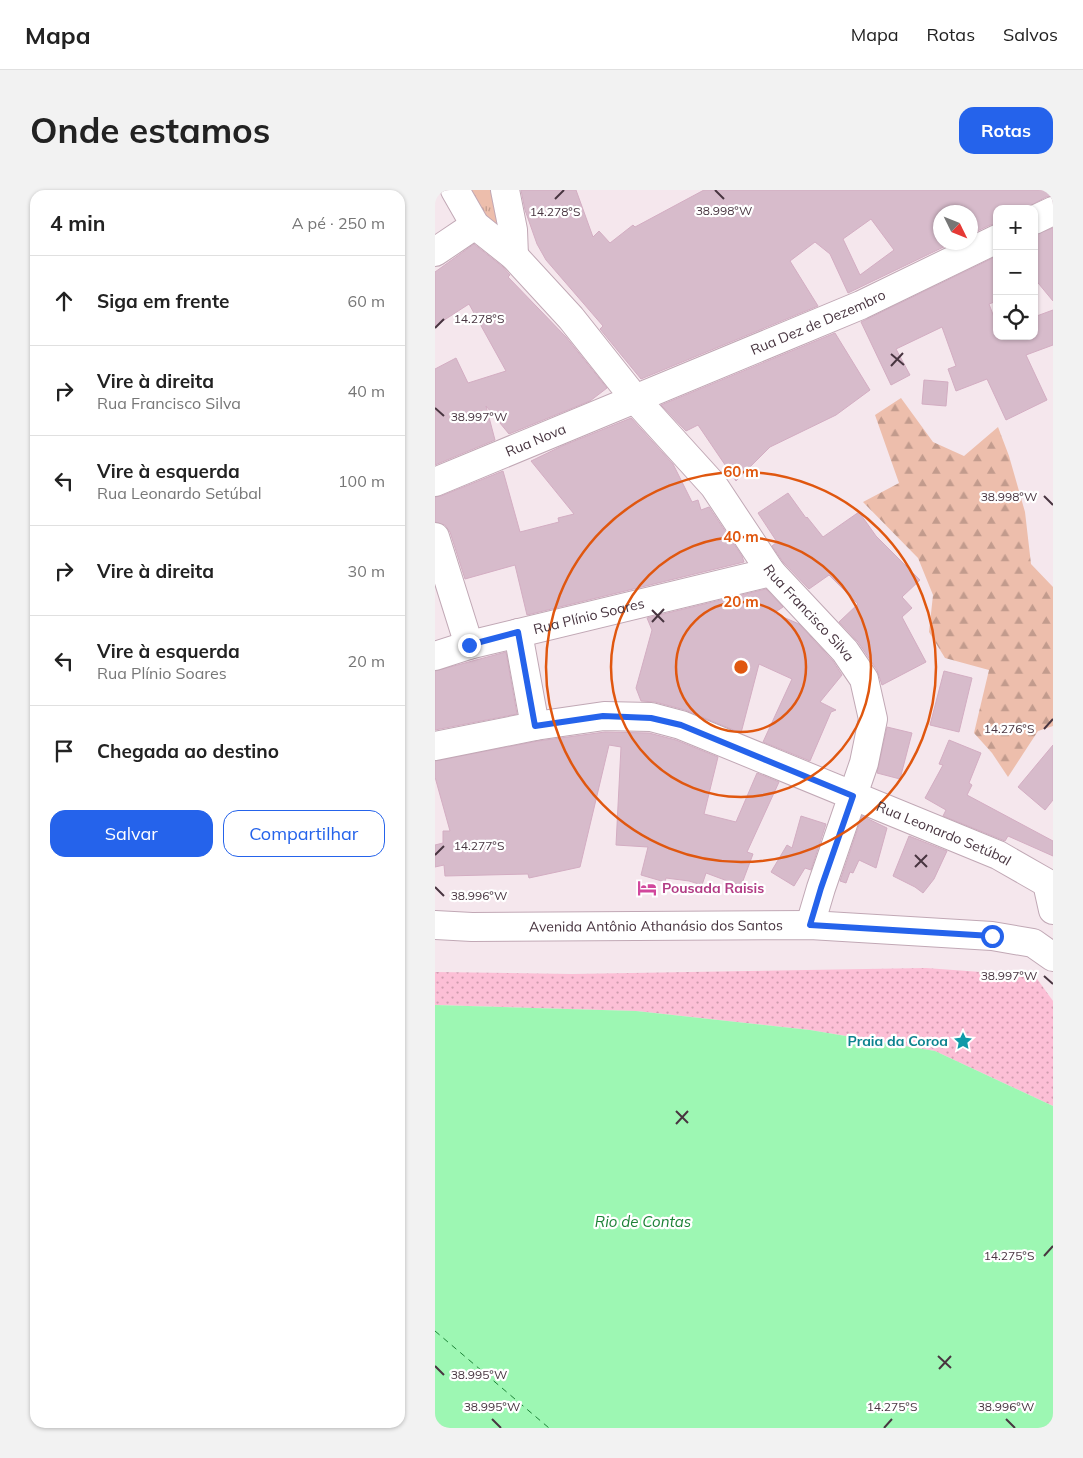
<!DOCTYPE html>
<html lang="pt">
<meta charset="utf-8">
<style>
body{margin:0;font-family:Mulish,sans-serif;background:#f2f2f2;color:#222}
.controls{position:absolute;right:15px;top:15px;display:grid;overflow:hidden;border-radius:10px;box-shadow:0 1px 4px #0004}
.controls button{width:45px;height:45px;display:grid;place-items:center;padding:0;border:0;border-bottom:1px solid #e0e0e0;background:#fff;color:#222;font:25px sans-serif}
.compass{position:absolute;left:498px;top:15px;width:45px;height:45px;border-radius:50%;background:#fff;box-shadow:0 1px 4px #0004;rotate:133deg}
.stop{position:absolute;width:15px;height:15px;margin:-11px;border:4px solid #2563eb;border-radius:50%;background:#fff}
.stop.end{background:#2563eb;border-color:#fff;box-shadow:0 1px 5px #0008}
.list{margin:0;padding:0;list-style:none}
h2{display:flex;justify-content:space-between;align-items:center;height:65px;margin:0;padding:0 20px;font-size:21px}
h2 small{font-size:16px;font-weight:400;color:#767676}
.list li{display:grid;grid-template-columns:32px 1fr auto;gap:15px;align-items:center;box-sizing:border-box;height:90px;padding:0 20px;border-top:1px solid #e0e0e0}
.list b{display:block;font-size:19px;white-space:nowrap}
.list p{margin:0;font-size:16px;white-space:nowrap;color:#767676}
.list em{font-size:16px;font-style:normal;color:#767676}
.actions{display:flex;gap:10px;padding:15px 20px}
.actions a{flex:1;padding:11px 0;border:1px solid #2563eb;border-radius:15px;text-align:center;font-size:18px;color:#2563eb}
.actions .main{background:#2563eb;color:#fff}
.icon{flex:none;width:28px;height:28px;fill:none;stroke:currentColor;stroke-width:2;stroke-linecap:round;stroke-linejoin:round}
.map{position:relative;flex:none;width:618px;height:1238px;overflow:hidden;border-radius:15px}
header{display:flex;align-items:center;gap:30px;box-sizing:border-box;height:70px;padding:0 25px;background:#fff;border-bottom:1px solid #e0e0e0}
header strong{font-size:24px}
nav{display:flex;gap:28px;margin-inline-start:auto;font-size:18px}
.intro{display:flex;align-items:center;justify-content:space-between;box-sizing:border-box;height:120px;padding:0 30px}
h1{margin:0;font-size:35px}
.button{padding:12px 22px;border-radius:15px;background:#2563eb;color:#fff;font-size:18px;font-weight:700}
main{display:flex;gap:30px;padding:0 30px}
aside{flex:1;background:#fff;border-radius:15px;box-shadow:0 1px 4px #0004}
.map>svg:first-child{display:block}
.forest{fill:url(#forest-firs)}
.sand{fill:url(#sand-dots)}
.park{fill:url(#park-tufts)}
.water{fill:#9df7b3}
.lines{fill:none;stroke-linecap:round;stroke-linejoin:round}
.ferry{stroke:#1d8237;stroke-width:1;stroke-dasharray:6 5;stroke-linecap:butt}
.building{fill:#d7bbcb;stroke:#d3adc2;fill-rule:evenodd}
.minor-casing{stroke:#c1a8b5;stroke-width:30}
.minor{stroke:#fff;stroke-width:28}
.route{stroke:#2563eb;stroke-width:6}
.ticks{fill:none;stroke:#483540;stroke-width:2}
.ring{fill:none;stroke:#e0570f;stroke-width:2.5}
.labels{text-anchor:middle;dominant-baseline:central;stroke-width:4.5;stroke-linejoin:round;paint-order:stroke}
.street-label{font-size:14px;fill:#483540;stroke:#fff}
.hotel-label{font-size:14px;font-weight:bold;fill:#b23c85;stroke:#fff;text-anchor:start}
.culture-label{font-size:14px;font-weight:bold;fill:#0d838f;stroke:#fff;text-anchor:end}
.water-label{font-size:15px;font-style:italic;fill:#1d8237;stroke:#fff}
.ticks-label{font-size:12px;text-anchor:middle;fill:#483540;stroke:#fff;stroke-width:4.5;stroke-linejoin:round;paint-order:stroke}
.centre{fill:#e0570f;stroke:#fff;stroke-width:2.5}
.ring-label{font-size:15px;text-anchor:middle;font-weight:bold;fill:#e0570f;stroke:#fff;stroke-width:4.5;stroke-linejoin:round;paint-order:stroke}
</style>
<header>
<strong>Mapa</strong>
<nav><a>Mapa</a><a>Rotas</a><a>Salvos</a></nav>
</header>
<div class="intro"><h1>Onde estamos</h1><a class="button">Rotas</a></div>
<main>
<aside>
<h2>4 min<small>A pé · 250 m</small></h2>
<ul class="list">
<li><svg class="icon" aria-label="ahead" viewBox="0 0 24 24"><path d="M12 20V5M6 11l6-6 6 6"/></svg><div><b>Siga em frente</b></div><em>60 m</em></li>
<li><svg class="icon" aria-label="right" viewBox="0 0 24 24"><path d="M7 20v-9h11M14 6l5 5-5 5"/></svg><div><b>Vire à direita</b><p>Rua Francisco Silva</p></div><em>40 m</em></li>
<li><svg class="icon" aria-label="left" viewBox="0 0 24 24"><path d="M17 20v-9H6M10 6l-5 5 5 5"/></svg><div><b>Vire à esquerda</b><p>Rua Leonardo Setúbal</p></div><em>100 m</em></li>
<li><svg class="icon" aria-label="right" viewBox="0 0 24 24"><path d="M7 20v-9h11M14 6l5 5-5 5"/></svg><div><b>Vire à direita</b></div><em>30 m</em></li>
<li><svg class="icon" aria-label="left" viewBox="0 0 24 24"><path d="M17 20v-9H6M10 6l-5 5 5 5"/></svg><div><b>Vire à esquerda</b><p>Rua Plínio Soares</p></div><em>20 m</em></li>
<li><svg class="icon" aria-label="arrive" viewBox="0 0 24 24"><path d="M6 21V4h12l-3 4 3 4H6"/></svg><div><b>Chegada ao destino</b></div></li>
</ul>
<div class="actions"><a class="main">Salvar</a><a>Compartilhar</a></div>
</aside>
<div class="map">
<svg width="618" height="1238" viewBox="0 0 618 1238">
<defs>
<pattern id="forest-firs" width="22" height="20" patternUnits="userSpaceOnUse" patternTransform="scale(1.25)"><rect width="22" height="20" fill="#edbeac"/><path d="M5 1l3.5 6h-7zM16 11l3.5 6h-7z" fill="#c29b8d"/></pattern>
<pattern id="sand-dots" width="8" height="8" patternUnits="userSpaceOnUse" patternTransform="scale(1.25)"><rect width="8" height="8" fill="#fcbfd6"/><path d="M2 2h.1M6 6h.1" fill="none" stroke="#ce9caf" stroke-width="1.8" stroke-linecap="round"/></pattern>
<pattern id="park-tufts" width="24" height="20" patternUnits="userSpaceOnUse" patternTransform="scale(1.25)"><rect width="24" height="20" fill="#edbeac"/><path d="M3 7l-1-3M5 7V3M7 7l1-3M15 17l-1-3M17 17v-4M19 17l1-3" fill="none" stroke="#c29b8d"/></pattern>
</defs>
<rect width="100%" height="100%" fill="#f5e7ed"/>
<path class="forest" d="M466 208 498 252 529 266 563 237 574 266 590 322 596 374 618 397V536L603 541 573 587 557 563 539 543 554 480 510 468 494 442 498 405 483 368 428 312 464 293 440 225Z"/>
<path class="sand" d="M491 778 600 786 618 811V916L500 861 375 840 201 821 0 815V782L137 784Z"/>
<path class="park" d="M33 0H60L71 51 47 26Z"/>
<path class="water" d="M0 815 201 821 375 840 500 861 618 916V1238H0Z"/>
<g class="lines">
<path class="ferry" d="M0 1141 114 1238"/>
</g>
<path class="building" d="M86 0H141L158 47 164 41 175 53 198 35 200 37 269 0H618V6L611 7 589 19H562V34L555 35 536 44V22H506V52H519L413 103 395 64 380 52 355 71 383 116 206 189 165 139 168 136 111 70 102 54 90 20ZM436 29 459 60 425 85 408 49Z
M618 38V111L599 88V45Z
M39 54 68 77 75 85 73 87 131 147 172 198 155 211 74 244 51 216 60 250 0 275V179L21 168 33 193 71 181 34 114 0 136V82Z
M562 66V111L554 114 562 135V146H599V127L618 120V155L591 165 612 210 571 230 552 189 521 201 513 179 521 176 507 137 461 159 475 185 456 195 426 132Z
M400 143 435 200 401 225 335 257 301 291 263 235 251 241 226 215Z
M489 190 513 192 511 216 487 214Z
M196 228 238 274 257 312 263 310 266 320 274 317 307 366 309 372 92 425 80 375 30 389 15 342 10 335 0 332V307L6 306 68 281 85 342 124 332 123 328 139 324 96 271 127 256Z
M353 303 371 328 372 327 388 347 424 322 441 346 485 390 467 407 477 418 467 427 491 472 447 495 442 480 423 452 404 432 423 414 394 385 374 399 348 372 337 356 342 352 323 323Z
M331 399 348 417 339 423 364 434 398 471 407 485 385 512 401 520 396 522 375 571 328 552 357 489 324 474 306 543 250 520 220 512 206 511 201 498 217 440 212 428Z
M71 462 82 524 0 540V481Z
M509 481 537 488 524 542 495 535Z
M452 537 477 543 465 589 442 583Z
M170 542 214 543 241 550 283 567 269 624 301 632 322 583 344 592 312 662 318 664 306 696 271 683 267 695 254 691 231 688 230 692 206 685 213 657 181 655 186 557 174 555 145 677 94 688 93 684 10 686 9 675 0 677V655L8 653V641H15L0 587V571L103 551Z
M514 550 546 563 534 593 537 595 532 605 618 651V666L573 646 570 651 508 626 511 620 490 608 508 575 504 574Z
M618 555V610L610 620 583 597Z
M366 626 391 634 376 680 370 678 359 696 336 682 352 655 357 658Z
M427 626 452 638 441 678 424 670 418 683 415 682 411 693 405 691Z
M474 646 512 661 499 689 488 703 480 697 458 686Z"/>
<g class="lines">
<g class="minor-casing">
<g id="minor">
<path id="s1" d="M20 0 40 35 79 66 136 128 201 210 279 296 336 382 410 461 429 489 438 529 429 573 386 698 375 735"/>
<path d="M70 0 78 40 79 66"/>
<path d="M599 30 618 21"/>
<path d="M0 62 40 35"/>
<path id="s2" d="M0 292 426 115 562 49"/>
<path d="M0 347 34 455"/>
<path d="M83 443 100 536"/>
<path id="s3" d="M0 466 34 455 336 382"/>
<path id="s4" d="M0 556 100 536 169 526 216 527 246 535 563 665 612 693 618 720"/>
<path id="s5" d="M0 735 37 737 375 735 557 746 598 753 618 767"/>
</g>
</g>
<use href="#minor" class="minor"/>
</g>
<g class="lines">
<path class="route" d="M34 455 83 442 100 536 168 526 216 528 246 535 418 606 386 698 375 735 557 746"/>
</g>
<path class="ticks" d="M280 0 289 9M120 9 129 0M0 138 9 129M456 164 469 175M456 176 468 163M0 218 9 226M609 306 618 315M217 420 229 432M217 432 229 419M609 539 618 529M0 665 9 656M480 665 492 677M480 677 492 665M0 697 9 706M609 786 618 794M241 921 253 933M241 934 253 921M609 1066 618 1056M503 1166 516 1178M0 1176 9 1185M504 1179 516 1166M57 1229 66 1238M571 1229 580 1238M449 1238 457 1229"/>
<g class="ring">
<circle cx="306" cy="477" r="65"/>
<circle cx="306" cy="477" r="130"/>
<circle cx="306" cy="477" r="195"/>
</g>
<defs>
<g id="hotel-bare" transform="scale(1.5)"><path d="M-6-4.5h1.5V1H6V5H4.5V3h-9V5H-6ZM-4 0a1.8 1.8 0 1 1 3.6 0ZM.5 0V-2.5h3Q6-2.5 6 0Z" fill="#d1479c" stroke="#fff" stroke-width="2.5" paint-order="stroke"/></g>
<g id="sight-bare" transform="scale(1.5)"><path d="M0-6L1.8-2.2L6-1.7L2.9 1.2L3.7 5.4L0 3.3L-3.7 5.4L-2.9 1.2L-6-1.7L-1.8-2.2Z" fill="#0f9aa8" stroke="#fff" stroke-width="2.5" paint-order="stroke"/></g>
</defs>
<g fill-rule="evenodd">
<use href="#hotel-bare" x="212" y="698"/>
<use href="#sight-bare" x="528" y="851"/>
</g>
<g class="labels">
<g class="street-label">
<text stroke="none"><textPath href="#s2" startOffset="415">Rua Dez de Dezembro</textPath></text>
<text stroke="none"><textPath href="#s2" startOffset="109">Rua Nova</textPath></text>
<text stroke="none"><textPath href="#s1" startOffset="554">Rua Francisco Silva</textPath></text>
<text stroke="none"><textPath href="#s3" startOffset="159">Rua Plínio Soares</textPath></text>
<text stroke="none"><textPath href="#s4" startOffset="534">Rua Leonardo Setúbal</textPath></text>
<text stroke="none"><textPath href="#s5" startOffset="221">Avenida Antônio Athanásio dos Santos</textPath></text>
</g>
<g class="hotel-label">
<text x="227" y="698">Pousada Raisis</text>
</g>
<g class="culture-label">
<text x="513" y="851">Praia da Coroa</text>
</g>
<g class="water-label">
<text x="208" y="1031">Rio de Contas</text>
</g>
</g>
<g class="ticks-label">
<text x="289" y="25">38.998°W</text>
<text x="120" y="26">14.278°S</text>
<text x="44" y="133">14.278°S</text>
<text x="44" y="231">38.997°W</text>
<text x="574" y="311">38.998°W</text>
<text x="574" y="543">14.276°S</text>
<text x="44" y="660">14.277°S</text>
<text x="44" y="710">38.996°W</text>
<text x="574" y="790">38.997°W</text>
<text x="574" y="1070">14.275°S</text>
<text x="44" y="1189">38.995°W</text>
<text x="457" y="1221">14.275°S</text>
<text x="57" y="1221">38.995°W</text>
<text x="571" y="1221">38.996°W</text>
</g>
<circle cx="306" cy="477" r="8" class="centre"/>
<g class="ring-label">
<text x="306" y="287">60 m</text>
<text x="306" y="352">40 m</text>
<text x="306" y="417">20 m</text>
</g>
</svg>
<div class="controls">
<button>+</button>
<button>−</button>
<button><svg class="icon" aria-label="locate" viewBox="0 0 24 24"><circle cx="12" cy="12" r="6"/><path d="M12 2v4M12 18v4M2 12h4M18 12h4"/></svg></button>
</div>
<svg class="compass" viewBox="-18 -18 36 36"><path d="M0-13l5 13h-10z" fill="#e53935"/><path d="M0 13l5-13h-10z" fill="#767676"/></svg>
<div class="stop" style="left:557px;top:746px"></div>
<div class="stop end" style="left:34px;top:455px"></div>
</div>
</main>
